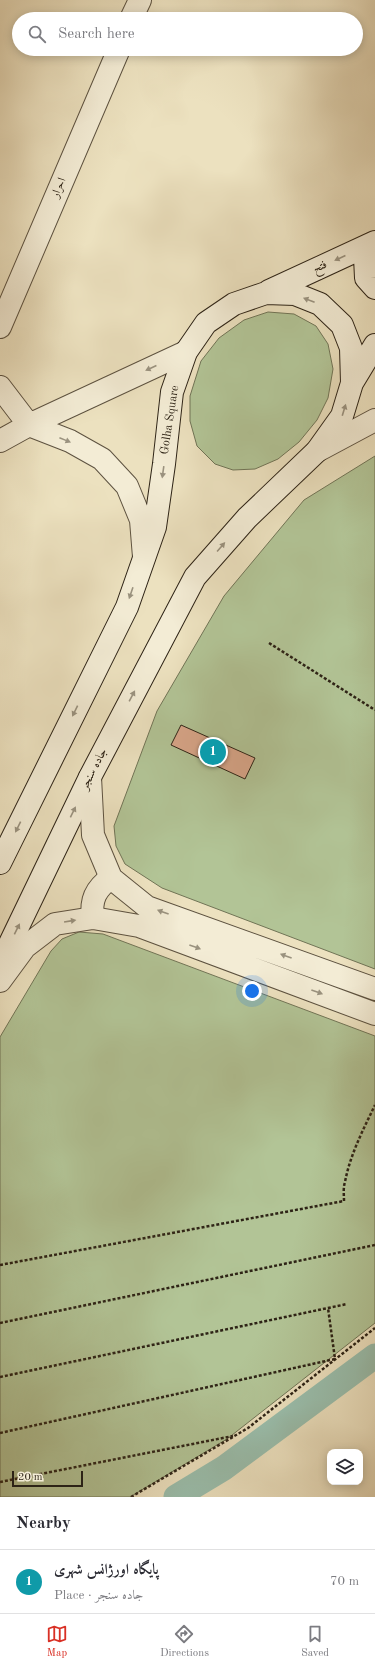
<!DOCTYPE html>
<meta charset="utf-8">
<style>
body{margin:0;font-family:"Old Standard TT",Amiri,serif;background:#f2f2f3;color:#2b2b33}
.controls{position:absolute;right:12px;bottom:12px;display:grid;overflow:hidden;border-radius:8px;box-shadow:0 2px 10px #0003}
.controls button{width:36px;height:36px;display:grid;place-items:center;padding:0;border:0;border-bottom:1px solid #e1e1e2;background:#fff;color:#2b2b33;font:20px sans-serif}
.scale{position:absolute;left:12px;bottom:10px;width:71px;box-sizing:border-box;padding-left:4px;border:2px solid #2d2316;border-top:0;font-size:11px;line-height:14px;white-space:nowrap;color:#2d2316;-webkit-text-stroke:3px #f3ecd5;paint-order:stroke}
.you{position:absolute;left:252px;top:991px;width:14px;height:14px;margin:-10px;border:3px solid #fff;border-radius:50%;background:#1a73e8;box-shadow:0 0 0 6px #1a73e833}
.badge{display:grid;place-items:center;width:26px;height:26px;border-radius:50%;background:#d93025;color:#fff;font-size:13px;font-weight:700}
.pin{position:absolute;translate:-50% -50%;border:2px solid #fff;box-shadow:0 1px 4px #0006}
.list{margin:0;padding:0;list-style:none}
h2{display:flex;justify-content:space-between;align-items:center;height:52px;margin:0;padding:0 16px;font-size:17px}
h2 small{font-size:13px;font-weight:400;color:#7c7c81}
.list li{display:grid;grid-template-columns:26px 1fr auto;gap:12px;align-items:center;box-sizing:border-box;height:64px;padding:0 16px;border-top:1px solid #e1e1e2}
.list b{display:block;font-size:15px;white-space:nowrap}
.list p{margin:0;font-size:13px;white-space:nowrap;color:#7c7c81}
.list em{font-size:13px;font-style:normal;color:#7c7c81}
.icon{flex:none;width:22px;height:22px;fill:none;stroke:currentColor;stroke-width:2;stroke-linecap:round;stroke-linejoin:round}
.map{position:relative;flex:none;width:375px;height:1497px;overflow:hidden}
.search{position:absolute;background:#fff;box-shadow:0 2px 10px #0003;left:12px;right:12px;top:12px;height:44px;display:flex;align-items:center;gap:10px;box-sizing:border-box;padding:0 14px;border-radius:22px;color:#7c7c81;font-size:15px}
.sheet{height:116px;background:#fff}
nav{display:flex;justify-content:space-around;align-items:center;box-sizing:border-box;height:56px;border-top:1px solid #e1e1e2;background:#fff;font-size:11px;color:#7c7c81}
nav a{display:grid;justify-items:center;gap:2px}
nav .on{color:#d93025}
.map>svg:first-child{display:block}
.green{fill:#b2c496;stroke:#707456}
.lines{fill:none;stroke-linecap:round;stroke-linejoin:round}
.canal{stroke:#9abeac;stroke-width:25}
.building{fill:#daa78b;stroke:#2d2316}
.minor-casing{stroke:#5d5240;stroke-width:24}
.tertiary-casing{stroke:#5d5240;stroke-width:24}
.secondary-casing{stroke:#2d2316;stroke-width:24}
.path{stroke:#2d2316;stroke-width:2.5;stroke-dasharray:3 2;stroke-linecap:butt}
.minor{stroke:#f3ecd5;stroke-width:22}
.tertiary{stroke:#f3ecd5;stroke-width:22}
.secondary{stroke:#f3ecd5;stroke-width:22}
.oneway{fill:#9a927f}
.labels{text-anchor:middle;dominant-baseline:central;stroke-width:3.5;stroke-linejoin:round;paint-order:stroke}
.street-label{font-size:12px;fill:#2d2316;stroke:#f3ecd5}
</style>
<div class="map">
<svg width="375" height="1497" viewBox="0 0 375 1497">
<rect width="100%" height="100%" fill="#ece1bf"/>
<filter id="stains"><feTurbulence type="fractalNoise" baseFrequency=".005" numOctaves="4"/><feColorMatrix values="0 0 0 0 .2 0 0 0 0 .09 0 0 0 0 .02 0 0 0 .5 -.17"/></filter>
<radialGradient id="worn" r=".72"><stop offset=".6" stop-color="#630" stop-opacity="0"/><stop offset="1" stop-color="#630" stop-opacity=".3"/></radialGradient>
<path class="green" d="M268 312 294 314 316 326 328 344 333 369 328 398 317 420 299 442 278 459 255 469 233 470 215 464 197 446 190 421V396L201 361 219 338 244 320Z
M375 456V969L162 888 125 864 116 846 114 826 157 711 224 596 304 500Z
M79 932 103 934 375 1036V1323L227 1439 130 1497H0V1037L51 951 62 939Z"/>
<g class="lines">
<path class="canal" d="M176 1497 224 1468 375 1356"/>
</g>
<path class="building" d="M181 725 255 758 245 779 171 745Z"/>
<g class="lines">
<g class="minor-casing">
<path id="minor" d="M131 19 140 0
M0 327 119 49
M0 387 29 425
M29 425 70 441 102 459 127 486 141 520 144 557
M0 441 29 425 186 352
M317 451 375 420
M90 777 93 835 111 878 147 907 375 989
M0 981 25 947 55 924 93 918 139 926 375 1014"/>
</g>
<g class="tertiary-casing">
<path id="tertiary" d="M93 918C90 900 96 888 111 878"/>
</g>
<g class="secondary-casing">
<path id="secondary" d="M375 244 365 257 366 278 375 288
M269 291 375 242
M352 383 375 345
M0 863 127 607 155 527 164 464 172 392 186 352 206 323 234 304 266 293 295 294 320 304 342 325 351 348 352 383 342 416 317 451 247 518 195 577 90 777 0 964"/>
</g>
<path class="path" d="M269 643 375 710
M0 1265 344 1201C344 1195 343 1188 345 1182 350 1155 363 1130 375 1105
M0 1323 375 1245
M0 1377 347 1304
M0 1433 335 1359 328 1308
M0 1482 233 1436
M131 1497 248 1428 375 1328"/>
<use href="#minor" class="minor"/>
<use href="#tertiary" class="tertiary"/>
<use href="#secondary" class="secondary"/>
</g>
<defs><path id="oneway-solid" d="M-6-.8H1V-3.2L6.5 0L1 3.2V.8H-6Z"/></defs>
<g class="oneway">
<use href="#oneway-solid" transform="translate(340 258) rotate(155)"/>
<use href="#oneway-solid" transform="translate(309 300) rotate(-159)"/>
<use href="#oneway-solid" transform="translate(151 368) rotate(155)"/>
<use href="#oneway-solid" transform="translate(344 410) rotate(-73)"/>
<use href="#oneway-solid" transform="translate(65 440) rotate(22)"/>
<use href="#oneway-solid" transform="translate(163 472) rotate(98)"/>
<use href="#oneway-solid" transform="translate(221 547) rotate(-49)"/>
<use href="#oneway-solid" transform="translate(131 593) rotate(109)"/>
<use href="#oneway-solid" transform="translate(132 696) rotate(-62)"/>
<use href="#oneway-solid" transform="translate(75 711) rotate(116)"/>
<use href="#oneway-solid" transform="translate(73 812) rotate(-64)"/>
<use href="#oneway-solid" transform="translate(18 827) rotate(116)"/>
<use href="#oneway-solid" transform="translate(163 912) rotate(-160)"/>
<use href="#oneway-solid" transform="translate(70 921) rotate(-9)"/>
<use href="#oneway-solid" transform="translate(17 929) rotate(-64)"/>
<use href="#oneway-solid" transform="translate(195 947) rotate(20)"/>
<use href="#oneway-solid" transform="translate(286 956) rotate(-160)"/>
<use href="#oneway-solid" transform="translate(317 992) rotate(20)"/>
</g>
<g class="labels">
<g class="street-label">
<text transform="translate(59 188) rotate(-67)">احرار</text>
<text transform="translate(320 267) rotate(-25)">فتح</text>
<text transform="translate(170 420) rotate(-81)">Golha Square</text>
<text transform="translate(94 769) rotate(-63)">جاده سنجر</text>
</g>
</g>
<rect width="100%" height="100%" filter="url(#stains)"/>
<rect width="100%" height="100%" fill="url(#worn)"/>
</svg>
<div class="controls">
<button><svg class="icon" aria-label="layers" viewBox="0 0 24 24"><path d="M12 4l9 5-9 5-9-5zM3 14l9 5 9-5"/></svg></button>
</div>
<div class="scale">20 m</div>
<div class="you"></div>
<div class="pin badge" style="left:213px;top:752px;background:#0f9aa8">1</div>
<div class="search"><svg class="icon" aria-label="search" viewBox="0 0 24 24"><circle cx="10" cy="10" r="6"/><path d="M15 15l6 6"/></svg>Search here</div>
</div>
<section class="sheet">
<h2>Nearby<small></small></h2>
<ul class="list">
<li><span class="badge" style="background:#0f9aa8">1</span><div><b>پایگاه اورژانس شهری</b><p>Place · جاده سنجر</p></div><em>70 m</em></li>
</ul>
</section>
<nav>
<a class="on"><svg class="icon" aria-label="map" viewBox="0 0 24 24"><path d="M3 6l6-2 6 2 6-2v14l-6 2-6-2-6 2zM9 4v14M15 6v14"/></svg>Map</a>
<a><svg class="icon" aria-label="directions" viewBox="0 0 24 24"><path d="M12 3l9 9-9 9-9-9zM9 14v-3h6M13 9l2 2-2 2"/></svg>Directions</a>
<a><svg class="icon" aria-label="saved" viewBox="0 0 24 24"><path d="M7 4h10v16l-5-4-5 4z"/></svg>Saved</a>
</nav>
